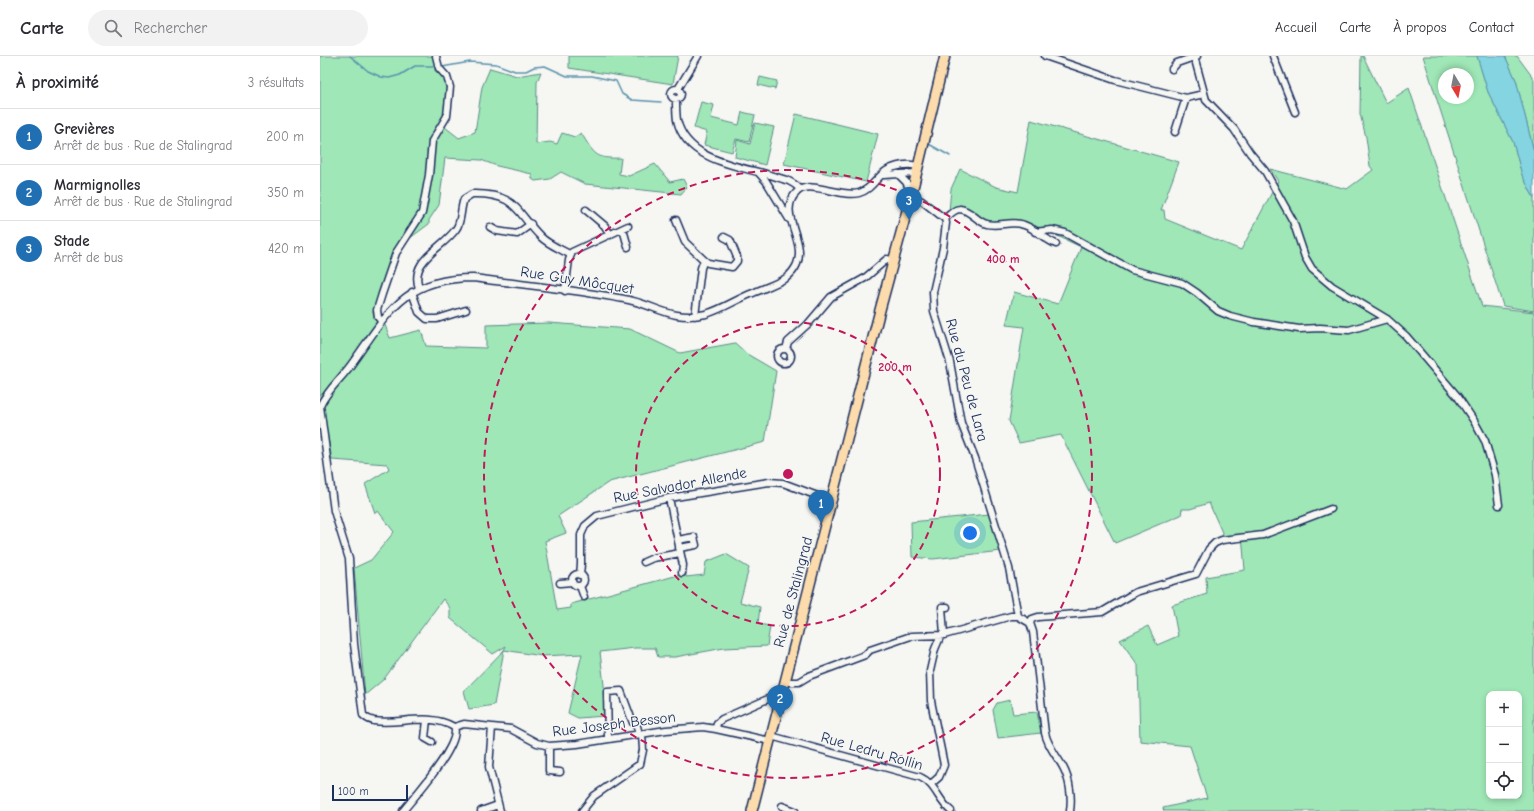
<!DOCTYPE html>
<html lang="fr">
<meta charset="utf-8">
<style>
body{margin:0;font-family:"Comic Neue",sans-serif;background:#f2f2f3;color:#2b2b33}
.controls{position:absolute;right:12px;bottom:12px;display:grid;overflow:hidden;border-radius:8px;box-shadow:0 2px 6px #0003}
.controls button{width:36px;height:36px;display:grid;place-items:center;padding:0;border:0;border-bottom:1px solid #e1e1e2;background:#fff;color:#2b2b33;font:20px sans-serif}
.compass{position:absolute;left:1118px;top:12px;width:36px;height:36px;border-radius:50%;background:#fff;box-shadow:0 2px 6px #0003;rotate:170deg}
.scale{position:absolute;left:12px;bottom:10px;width:76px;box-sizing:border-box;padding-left:4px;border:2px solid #1b2f5e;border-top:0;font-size:11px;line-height:14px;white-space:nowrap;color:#1b2f5e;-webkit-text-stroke:3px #f6f6f2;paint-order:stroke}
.you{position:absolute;left:650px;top:477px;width:14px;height:14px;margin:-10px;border:3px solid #fff;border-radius:50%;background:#1a73e8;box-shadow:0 0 0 6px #1a73e833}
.badge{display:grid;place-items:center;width:26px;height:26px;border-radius:50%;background:#1f6fb2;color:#fff;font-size:13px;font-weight:700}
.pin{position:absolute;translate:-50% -33px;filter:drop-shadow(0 1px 2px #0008)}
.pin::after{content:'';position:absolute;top:21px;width:14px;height:12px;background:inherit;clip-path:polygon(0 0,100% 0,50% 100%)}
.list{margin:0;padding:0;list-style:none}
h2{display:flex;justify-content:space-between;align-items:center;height:52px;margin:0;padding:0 16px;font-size:17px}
h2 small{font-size:13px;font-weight:400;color:#7c7c81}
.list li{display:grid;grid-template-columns:26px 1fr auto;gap:12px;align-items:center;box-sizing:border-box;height:56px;padding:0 16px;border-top:1px solid #e1e1e2}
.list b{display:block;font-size:15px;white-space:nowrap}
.list p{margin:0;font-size:13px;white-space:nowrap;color:#7c7c81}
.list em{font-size:13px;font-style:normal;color:#7c7c81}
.icon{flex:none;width:22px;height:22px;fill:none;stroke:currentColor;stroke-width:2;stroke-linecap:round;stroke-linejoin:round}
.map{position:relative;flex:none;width:1214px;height:755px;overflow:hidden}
header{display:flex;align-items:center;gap:24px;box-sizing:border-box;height:56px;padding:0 20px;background:#fff;border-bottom:1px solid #e1e1e2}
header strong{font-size:19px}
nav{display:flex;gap:22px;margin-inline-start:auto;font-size:14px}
.search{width:280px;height:36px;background:#f2f2f3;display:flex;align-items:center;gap:10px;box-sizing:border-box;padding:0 14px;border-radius:22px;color:#7c7c81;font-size:15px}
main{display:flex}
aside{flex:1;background:#fff}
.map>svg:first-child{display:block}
.green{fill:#9fe7b6;stroke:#5d8b8a;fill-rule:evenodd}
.water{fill:#84d4e1;stroke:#5a92ad}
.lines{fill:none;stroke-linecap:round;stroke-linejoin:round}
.stream{stroke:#5a92ad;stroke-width:1.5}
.street-casing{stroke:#1b2f5e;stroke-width:9}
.primary-casing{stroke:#1b2f5e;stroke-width:12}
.street{stroke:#f6f6f2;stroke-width:6}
.primary{stroke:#fcdcac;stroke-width:9}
.ring{fill:none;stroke:#c2185b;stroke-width:2;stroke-dasharray:7 5}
.labels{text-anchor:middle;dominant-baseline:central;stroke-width:3;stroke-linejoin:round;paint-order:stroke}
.street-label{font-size:15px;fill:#1b2f5e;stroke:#f6f6f2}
.centre{fill:#c2185b;stroke:#f6f6f2;stroke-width:2}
.ring-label{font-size:12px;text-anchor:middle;font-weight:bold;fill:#c2185b;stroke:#f6f6f2;stroke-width:3;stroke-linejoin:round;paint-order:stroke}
</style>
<header>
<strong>Carte</strong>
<div class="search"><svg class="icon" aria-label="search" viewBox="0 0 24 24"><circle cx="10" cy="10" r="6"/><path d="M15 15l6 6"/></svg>Rechercher</div>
<nav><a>Accueil</a><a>Carte</a><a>À propos</a><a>Contact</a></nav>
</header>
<main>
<aside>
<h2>À proximité<small>3 résultats</small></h2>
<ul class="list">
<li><span class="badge">1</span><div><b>Grevières</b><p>Arrêt de bus · Rue de Stalingrad</p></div><em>200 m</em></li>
<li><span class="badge">2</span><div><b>Marmignolles</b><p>Arrêt de bus · Rue de Stalingrad</p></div><em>350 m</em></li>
<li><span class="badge">3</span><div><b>Stade</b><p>Arrêt de bus</p></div><em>420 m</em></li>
</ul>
</aside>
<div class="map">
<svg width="1214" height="755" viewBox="0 0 1214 755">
<rect width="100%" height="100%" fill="#f6f6f2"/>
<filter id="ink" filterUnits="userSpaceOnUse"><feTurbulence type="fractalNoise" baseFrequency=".025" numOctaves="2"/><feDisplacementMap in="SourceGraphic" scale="8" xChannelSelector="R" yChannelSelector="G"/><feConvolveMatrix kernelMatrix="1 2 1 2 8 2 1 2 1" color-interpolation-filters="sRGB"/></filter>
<g filter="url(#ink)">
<path class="green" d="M0 0H114L115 15 123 19 126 25 127 50 124 62 113 78 125 71 139 82 155 76 162 31 170 12 197 20 221 16 217 26 216 88 230 86 237 88 242 77 255 81 261 77C275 99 275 103 301 102L299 118 309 120 335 108 350 126 363 123 367 131 361 138 265 128 241 116 230 123 215 125 212 123V118L177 110 161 104 125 102 119 149 109 164V168L82 188 78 202 72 201 53 256 65 269 70 282 101 274 106 290 166 292V269L229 267 310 273 360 297 415 287 427 298 456 315 445 386 289 426 238 460 246 477 225 485 237 554 251 552V548L366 517V521L384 519 386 506 406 498 429 512 420 546 440 551 438 568 450 570 447 590 404 592 355 601H338L335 592H315L280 596 287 654 285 660 258 662 248 657 262 598 222 600 184 594 174 649 149 653 144 635 184 594 186 590 173 598 130 562V552L123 543 64 623 45 639 34 512 51 504 74 476 58 455 55 457 45 428 69 413 67 408 12 404 8 381 0 370Z
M249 0H358L353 28 249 12Z
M1041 0H1043L1066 47 1089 32 1162 250 1214 256V755H844L843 752 887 742 870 690 820 685 818 609 800 584 828 570 837 589 858 580 852 549 887 538 886 521 925 514 922 479 904 481 889 447 870 453H862L861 459 795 487 741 379 699 387 689 365 704 271 686 269 694 236 738 248 761 191 716 170 696 164 673 167 666 166 641 149 629 155 631 133 640 113 676 131 698 136 711 64 859 106 841 154H844L845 163 921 194 958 125 950 113 1027 133 1053 114 1050 110 1046 81 1040 58ZM1169 638H1199V740H1169Z
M1103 0H1157L1168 36 1193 86 1202 119 1214 142V255L1183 250ZM1124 18H1148V42H1124Z
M1185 0H1197L1214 23V96L1196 24Z
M440 21 457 25 455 33 438 29Z
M381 46 394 49 391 62 419 69 422 56 435 59 429 86 416 83 412 96 384 89 387 76 374 72Z
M476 58 558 78 546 126 464 108Z
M435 67 454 71 445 109 415 101 417 84 430 88Z
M669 458 681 495 613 503 592 501 591 466Z
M690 644 693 658 717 656 721 677 678 682 673 654 677 647Z"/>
<path class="water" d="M1157 0H1185L1196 24 1214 96V142L1202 119 1193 86 1168 36Z"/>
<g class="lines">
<path class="stream" d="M30 0 48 15 61 21 69 22 80 19 95 10H116
M122 11 150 6 176 8 195 15H206L214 11 225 10 247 20H272L296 25 302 38 312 44 341 46
M607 87 630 100"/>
<g class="street-casing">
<path id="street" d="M725 0 795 24 866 42 884 38
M874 0 886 44 914 73 930 97 945 115 973 165 985 201 992 213 1012 230 1067 263 1086 280 1138 341 1154 365 1165 385 1175 419 1179 449
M953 0 975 56
M852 13 857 7 877 0
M358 33 378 0
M351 38a5 5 0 1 1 10 0a5 5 0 1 1-10 0Z
M356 43C356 50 356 57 357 64 366 104 417 110 450 119 462 123 472 124 480 133
M855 76 866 42
M439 117 446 125 469 163
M578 118 586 126 589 132
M564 119 596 117
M589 139 602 145 625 163C629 159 634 153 640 153 651 154 657 166 667 168 679 171 692 164 704 169 716 173 724 183 736 188
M266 154 285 170 290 179
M625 163 626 167 623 192 613 236 614 255 630 306 641 367 655 402 689 512 698 560
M356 164 365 186 384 204
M170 171 177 175 197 178 211 168
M303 173 308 191
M715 176 732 174 745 177 812 214 862 227 877 237 898 255 910 260 934 266 979 273 1000 272 1029 274 1067 263
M99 232C89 204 123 192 136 173 142 165 140 153 144 143L152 138C197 137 195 155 221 181 229 189 241 193 251 199
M245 235 249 204 252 196 308 170
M92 236 99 256 107 263H117L146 254
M375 260 381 212 384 204 388 207 412 211 417 205V201L410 184 404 181
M61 265 58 261 57 254 62 238 76 197 102 157 109 119 112 85 127 60 130 31 127 21 119 12 116 0
M466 293 468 286 488 268 511 241 545 222 567 203 574 205
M457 300a7 7 0 1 1 14 0a7 7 0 1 1-14 0Z
M0 350C7 334 23 321 33 306 68 257 84 222 153 222 203 229 254 233 304 243 335 248 350 266 386 258 403 253 417 243 433 237 444 232 456 228 466 222 471 218 475 213 477 208 487 184 456 156 477 136 490 123 521 142 539 137 551 134 556 122 566 115 574 110 591 106 598 111
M0 350 14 455 29 503 34 588 43 659C46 662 49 664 54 665 80 669 108 656 134 671
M349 442 363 509 362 517
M358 484 374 481 376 489 359 492
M324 506 333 502 360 497
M252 524a6 6 0 1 1 12 0a6 6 0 1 1-12 0Z
M260 519 261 508V479L265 470 277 460 349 442 449 426 463 427 511 445
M240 527 252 526
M260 530 264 541
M710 567 713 576 725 677C728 691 737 700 743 711 750 724 752 741 750 755
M624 579 622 551H627
M464 626H479L489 620 545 599 550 594 591 580 624 579 691 560H698L710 567 712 563 718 561 782 556 816 536 876 518 889 493 895 487 902 484 943 479 1011 453
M107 664 105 682 112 686
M172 671 169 711 180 755
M396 673 397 667 402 663 450 642 460 643
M451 680 600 721C616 728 618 745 631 755
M288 683 287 636 301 635 313 667 317 670 319 678
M229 690V715L240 716
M611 728 619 721 624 709 611 645 610 615 615 593 621 579
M462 750 475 755
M83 755C94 741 142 688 134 671L144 668 191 673 217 687 229 690 257 688 346 674 383 671 396 673 450 685
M161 755 178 749
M262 755 274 740 320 708 323 694 322 678"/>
</g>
<g class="primary-casing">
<path id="primary" d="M432 755 560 254 591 140 625 0"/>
</g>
<use href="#street" class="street"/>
<use href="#primary" class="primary"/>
</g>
</g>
<g class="ring">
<circle cx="468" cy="418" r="152"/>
<circle cx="468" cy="418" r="304"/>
</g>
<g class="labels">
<g class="street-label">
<text transform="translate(257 224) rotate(9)">Rue Guy Môcquet</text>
<text transform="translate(647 324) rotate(75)">Rue du Peu de Lara</text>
<text transform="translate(360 429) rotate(-11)">Rue Salvador Allende</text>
<text transform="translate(473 536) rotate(-75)">Rue de Stalingrad</text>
<text transform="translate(294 668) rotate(-7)">Rue Joseph Besson</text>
<text transform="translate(552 695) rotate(16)">Rue Ledru Rollin</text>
</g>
</g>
<circle cx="468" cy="418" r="6" class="centre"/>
<g class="ring-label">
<text x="683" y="207">400 m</text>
<text x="575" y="315">200 m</text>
</g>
</svg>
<div class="controls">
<button>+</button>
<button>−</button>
<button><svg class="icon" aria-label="locate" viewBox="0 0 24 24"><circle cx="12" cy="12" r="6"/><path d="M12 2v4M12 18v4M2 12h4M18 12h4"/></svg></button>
</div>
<svg class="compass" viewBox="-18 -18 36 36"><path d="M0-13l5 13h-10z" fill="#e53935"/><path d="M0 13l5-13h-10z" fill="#7c7c81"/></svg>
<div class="scale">100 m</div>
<div class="you"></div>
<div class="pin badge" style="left:501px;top:467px">1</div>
<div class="pin badge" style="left:460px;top:662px">2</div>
<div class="pin badge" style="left:589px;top:164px">3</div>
</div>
</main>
